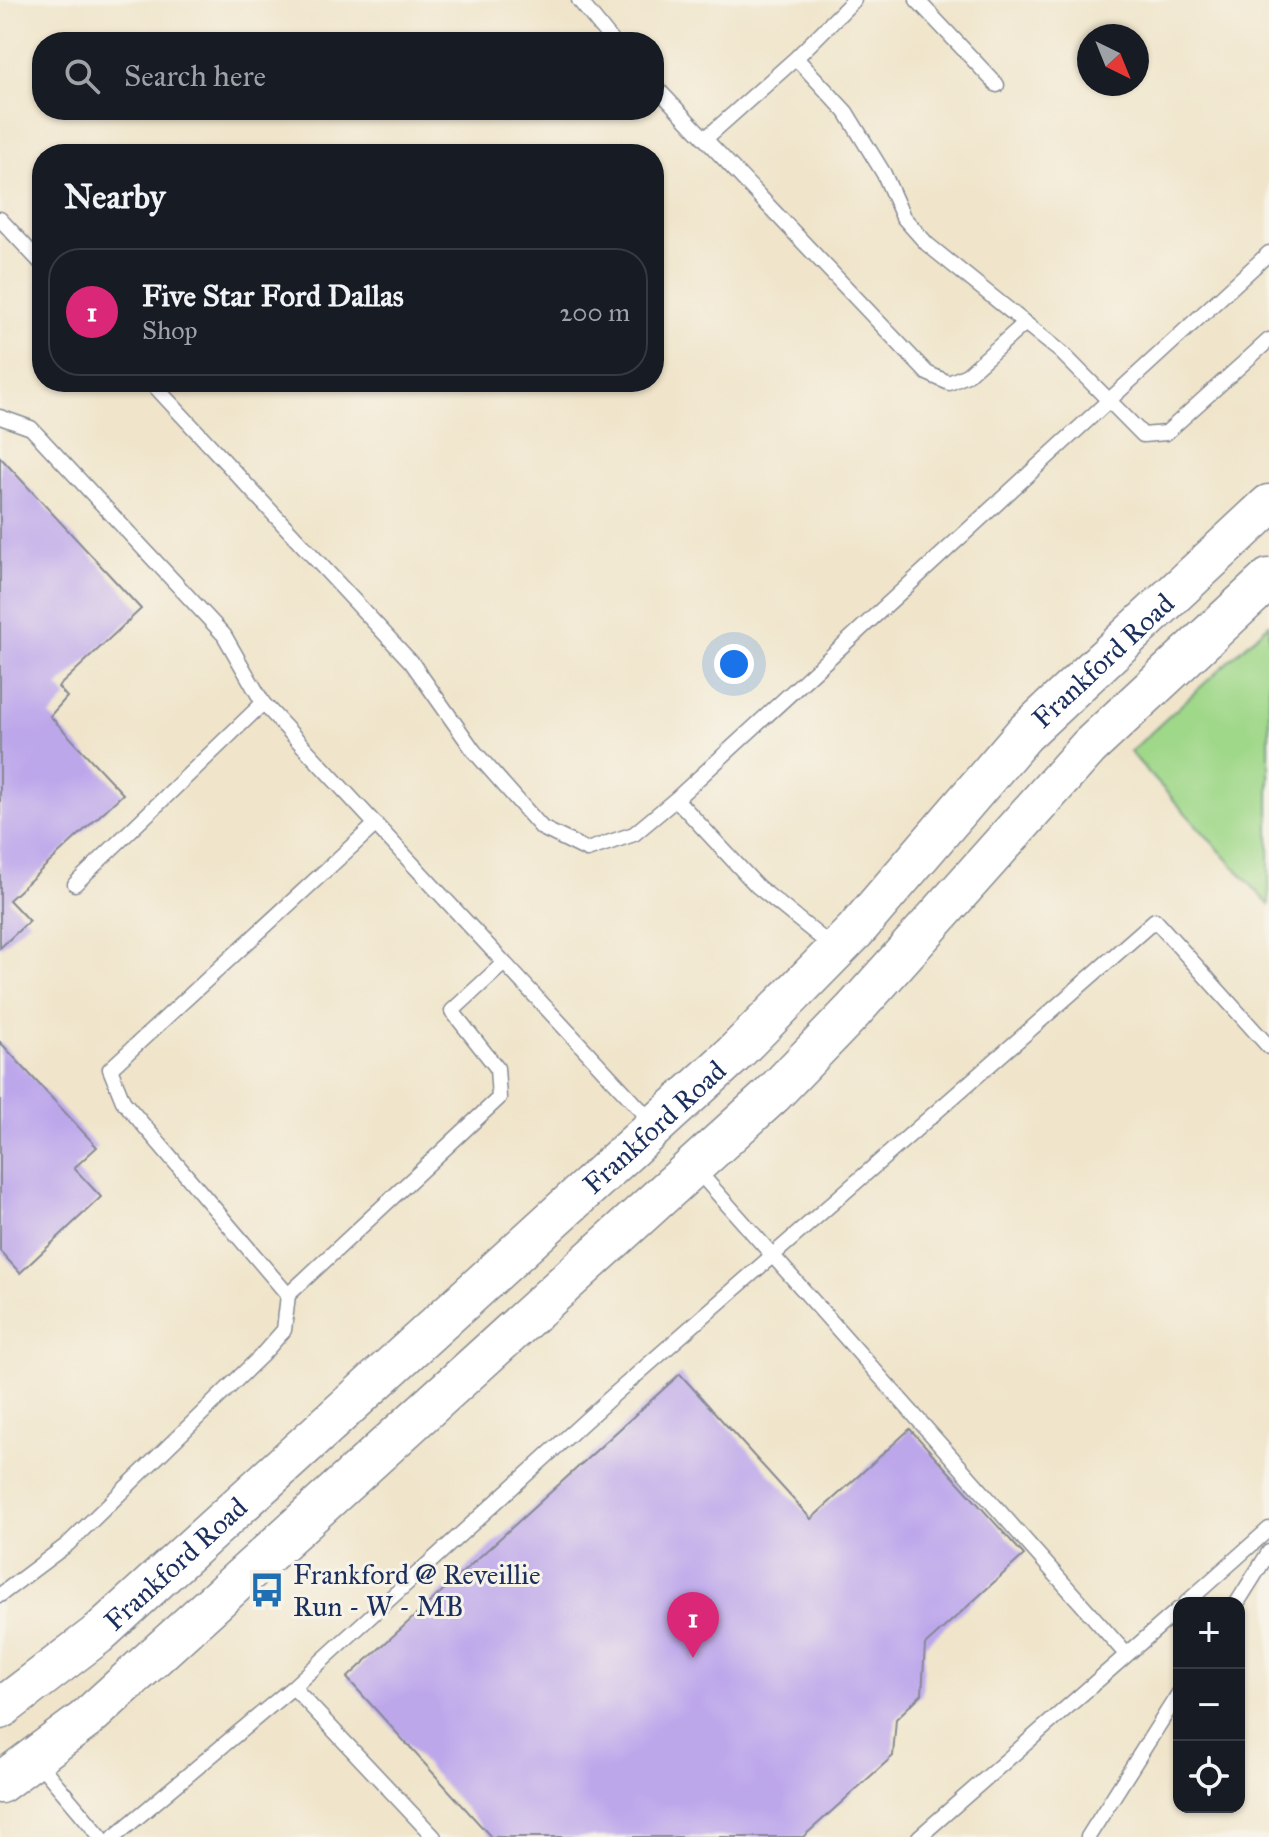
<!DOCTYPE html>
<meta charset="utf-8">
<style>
body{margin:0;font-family:"IM FELL Great Primer",serif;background:#20242c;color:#f1f3f6}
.controls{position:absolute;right:24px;bottom:24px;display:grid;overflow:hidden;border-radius:16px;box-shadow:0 2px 6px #0004}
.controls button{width:72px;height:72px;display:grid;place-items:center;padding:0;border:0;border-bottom:2px solid #363941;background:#171b24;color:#f1f3f6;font:40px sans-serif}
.compass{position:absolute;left:1077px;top:24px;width:72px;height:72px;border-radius:50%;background:#171b24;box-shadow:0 2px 6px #0004;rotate:137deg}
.you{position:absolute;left:734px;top:664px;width:28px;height:28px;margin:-20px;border:6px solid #fff;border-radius:50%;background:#1a73e8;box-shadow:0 0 0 12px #1a73e833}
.badge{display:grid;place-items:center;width:52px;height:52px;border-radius:50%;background:#db2777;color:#fff;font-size:26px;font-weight:700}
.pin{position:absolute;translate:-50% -66px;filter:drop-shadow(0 2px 4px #0008)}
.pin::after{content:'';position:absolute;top:42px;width:28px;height:24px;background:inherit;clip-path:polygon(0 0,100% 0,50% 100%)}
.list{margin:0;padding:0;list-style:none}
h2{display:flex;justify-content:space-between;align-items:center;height:104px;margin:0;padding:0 32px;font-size:34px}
h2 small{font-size:26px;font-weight:400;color:#9ea1a6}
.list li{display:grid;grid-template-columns:52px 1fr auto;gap:24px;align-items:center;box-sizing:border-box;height:128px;margin:0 16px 16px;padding:0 16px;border:2px solid #363941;border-radius:32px}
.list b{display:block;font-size:30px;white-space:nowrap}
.list p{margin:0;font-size:26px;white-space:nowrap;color:#9ea1a6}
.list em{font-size:26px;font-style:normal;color:#9ea1a6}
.icon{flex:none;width:44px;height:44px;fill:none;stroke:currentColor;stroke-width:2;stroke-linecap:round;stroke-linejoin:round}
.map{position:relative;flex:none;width:1269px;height:1837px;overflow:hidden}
.search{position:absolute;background:#171b24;box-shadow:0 2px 6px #0004;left:32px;top:32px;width:632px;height:88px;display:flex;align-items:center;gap:20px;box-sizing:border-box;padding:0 28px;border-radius:32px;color:#9ea1a6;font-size:30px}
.panel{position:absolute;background:#171b24;box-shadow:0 2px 6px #0004;left:32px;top:144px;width:632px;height:248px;border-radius:32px}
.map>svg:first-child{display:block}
.green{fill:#a0d88a;stroke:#5e8474;stroke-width:2}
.building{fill:#bda7eb}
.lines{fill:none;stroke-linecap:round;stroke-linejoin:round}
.lane-casing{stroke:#868a94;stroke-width:17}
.secondary-casing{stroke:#868a94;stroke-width:43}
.lane{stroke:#fff;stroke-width:14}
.secondary{stroke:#fff;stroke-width:40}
.labels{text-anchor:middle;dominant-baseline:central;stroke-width:6;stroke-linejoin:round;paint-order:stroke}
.street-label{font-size:28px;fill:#1b2f5e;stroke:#f7f3e8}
.poi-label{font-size:28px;fill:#1b2f5e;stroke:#f7f3e8;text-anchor:start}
</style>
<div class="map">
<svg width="1269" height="1837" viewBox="0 0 1269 1837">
<rect width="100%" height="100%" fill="#f7f3e8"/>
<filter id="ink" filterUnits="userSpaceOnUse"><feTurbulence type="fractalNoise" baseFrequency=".0125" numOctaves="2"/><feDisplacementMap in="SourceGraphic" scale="16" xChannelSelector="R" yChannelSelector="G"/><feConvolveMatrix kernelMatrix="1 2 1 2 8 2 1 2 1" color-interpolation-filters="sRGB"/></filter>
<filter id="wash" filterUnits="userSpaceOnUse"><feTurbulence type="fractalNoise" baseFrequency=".006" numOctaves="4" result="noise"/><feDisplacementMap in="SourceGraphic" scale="32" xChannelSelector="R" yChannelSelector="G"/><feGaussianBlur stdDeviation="1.8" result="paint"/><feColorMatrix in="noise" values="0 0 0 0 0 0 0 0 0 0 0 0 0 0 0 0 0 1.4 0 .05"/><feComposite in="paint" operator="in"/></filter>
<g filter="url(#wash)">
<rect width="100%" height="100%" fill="#f0e5cb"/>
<path class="green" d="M1269 624V905L1130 752Z"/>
<g id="blocks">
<path class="building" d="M0 457 141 609 58 687 67 697 50 716 123 794 9 900 29 921 0 948Z
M0 1042 97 1147 74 1168 101 1197 20 1273 0 1251Z
M680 1374 811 1519 910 1429 1024 1555 925 1645 922 1694 896 1719 893 1756 803 1837H491L347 1678Z"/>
</g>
</g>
<g filter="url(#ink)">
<use href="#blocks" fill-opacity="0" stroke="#868a94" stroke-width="2"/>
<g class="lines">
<g class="lane-casing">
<path id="lane" d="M579 0 613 42
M854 0 796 58 846 112 884 174 903 217 927 244 1061 352 1143 435 1166 433 1269 340
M917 0 997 85
M654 85 927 373 949 383 967 375 1024 324
M705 139 796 58
M0 219 42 264
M151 382 412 663 474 751 542 828 587 850 634 834 676 799 757 886 835 949
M0 417 31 428 224 635 263 703 653 1123
M676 799 1269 253
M75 884 263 703
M696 1169 1126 1654
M288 1295 123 1101 110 1069 376 824
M0 1595 68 1544 261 1356 284 1330 288 1295 499 1098 497 1068 452 1011 504 963
M1186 1603 1269 1529
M1237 1603 1269 1552
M293 1687 434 1837
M37 1761 101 1837
M114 1837 293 1687 609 1399 1155 920 1269 1047
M919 1837 1179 1609
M1088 1837 1179 1693"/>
</g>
<g class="secondary-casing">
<g id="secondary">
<path id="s1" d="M0 1709 97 1635 733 1055 855 931 1024 734 1269 505"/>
<path d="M0 1783 85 1720 772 1095 853 1011 1089 747 1269 579"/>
</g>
</g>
<use href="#lane" class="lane"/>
<use href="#secondary" class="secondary"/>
</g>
</g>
<defs>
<g id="bus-bare" transform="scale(2.76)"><path d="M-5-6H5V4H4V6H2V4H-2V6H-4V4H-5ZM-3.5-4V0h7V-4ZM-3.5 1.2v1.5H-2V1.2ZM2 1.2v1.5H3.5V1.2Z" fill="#1f6fb2" stroke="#f7f3e8" stroke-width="2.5" paint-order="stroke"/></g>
</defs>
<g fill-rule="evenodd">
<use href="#bus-bare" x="267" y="1590"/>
</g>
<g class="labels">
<g class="street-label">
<text stroke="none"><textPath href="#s1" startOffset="1524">Frankford Road</textPath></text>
<text stroke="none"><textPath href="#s1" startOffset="876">Frankford Road</textPath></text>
<text stroke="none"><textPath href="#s1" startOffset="228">Frankford Road</textPath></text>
</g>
<g class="poi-label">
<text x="293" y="1574">Frankford @ Reveillie<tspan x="293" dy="32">Run - W - MB</tspan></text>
</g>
</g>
</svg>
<div class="controls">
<button>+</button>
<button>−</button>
<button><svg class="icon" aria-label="locate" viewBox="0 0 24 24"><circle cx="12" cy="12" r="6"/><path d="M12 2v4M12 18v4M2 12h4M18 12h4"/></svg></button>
</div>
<svg class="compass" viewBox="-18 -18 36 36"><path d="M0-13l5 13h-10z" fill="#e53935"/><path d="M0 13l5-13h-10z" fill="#9ea1a6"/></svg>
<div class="you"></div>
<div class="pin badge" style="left:693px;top:1658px">1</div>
<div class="search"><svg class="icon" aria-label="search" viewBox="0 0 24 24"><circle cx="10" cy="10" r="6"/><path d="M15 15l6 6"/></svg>Search here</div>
<section class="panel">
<h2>Nearby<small></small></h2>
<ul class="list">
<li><span class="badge">1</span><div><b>Five Star Ford Dallas</b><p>Shop</p></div><em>200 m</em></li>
</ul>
</section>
</div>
